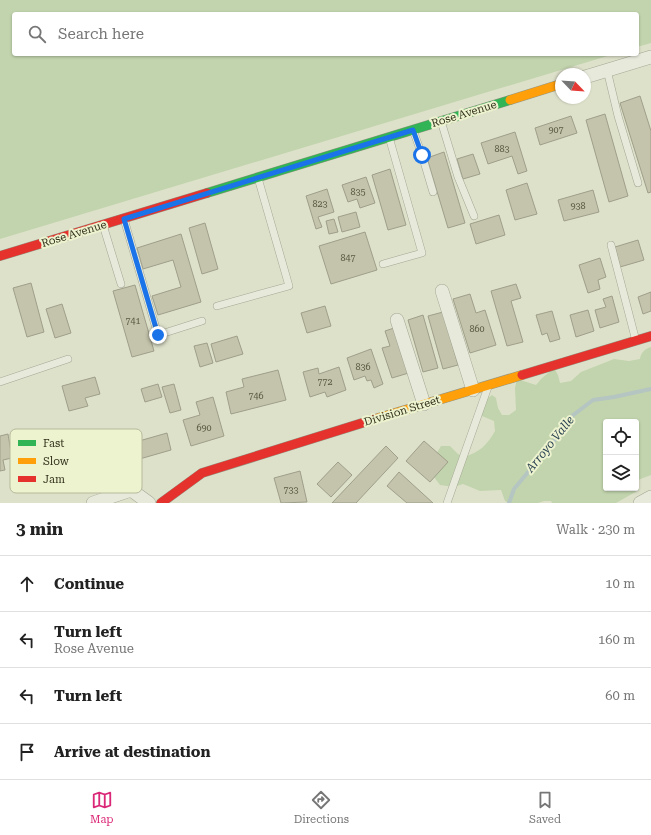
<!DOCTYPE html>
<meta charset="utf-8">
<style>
body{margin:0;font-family:"Roboto Serif",serif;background:#f6f6f6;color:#222}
.controls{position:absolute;right:12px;bottom:12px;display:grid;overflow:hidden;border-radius:4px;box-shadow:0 1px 3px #0004}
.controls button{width:36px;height:36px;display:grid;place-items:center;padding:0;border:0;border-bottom:1px solid #e0e0e0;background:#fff;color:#222;font:20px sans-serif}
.compass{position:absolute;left:555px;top:68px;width:36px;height:36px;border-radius:50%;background:#fff;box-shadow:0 1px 3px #0004;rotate:115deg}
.stop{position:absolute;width:12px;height:12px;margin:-9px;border:3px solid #1a73e8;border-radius:50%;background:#fff}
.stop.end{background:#1a73e8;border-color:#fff;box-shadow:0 1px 4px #0008}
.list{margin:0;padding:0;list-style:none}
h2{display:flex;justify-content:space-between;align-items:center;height:52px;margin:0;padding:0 16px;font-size:17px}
h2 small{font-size:13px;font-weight:400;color:#767676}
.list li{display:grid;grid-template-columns:26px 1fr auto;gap:12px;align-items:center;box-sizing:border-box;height:56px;padding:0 16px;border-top:1px solid #e0e0e0}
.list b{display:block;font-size:15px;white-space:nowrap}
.list p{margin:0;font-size:13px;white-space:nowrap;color:#767676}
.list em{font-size:13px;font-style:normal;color:#767676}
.icon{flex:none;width:22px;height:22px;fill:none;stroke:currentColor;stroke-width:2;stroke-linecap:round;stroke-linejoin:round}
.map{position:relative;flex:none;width:651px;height:503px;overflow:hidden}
.search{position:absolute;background:#fff;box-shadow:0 1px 3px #0004;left:12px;right:12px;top:12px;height:44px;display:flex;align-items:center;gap:10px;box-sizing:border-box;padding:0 14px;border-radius:4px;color:#767676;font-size:15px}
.sheet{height:276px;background:#fff}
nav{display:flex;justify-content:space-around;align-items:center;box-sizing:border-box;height:56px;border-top:1px solid #e0e0e0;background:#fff;font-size:11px;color:#767676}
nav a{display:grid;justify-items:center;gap:2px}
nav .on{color:#db2777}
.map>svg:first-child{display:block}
.green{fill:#c1d4ad;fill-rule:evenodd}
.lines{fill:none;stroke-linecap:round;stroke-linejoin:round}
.stream{stroke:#b5c5c2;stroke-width:4}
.building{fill:#c4c3ab;stroke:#9f9f8a}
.lane-casing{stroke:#a4a694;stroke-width:8}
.street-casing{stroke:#a4a694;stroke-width:14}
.fast-casing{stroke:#949583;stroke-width:10}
.slow-casing{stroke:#949583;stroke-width:10}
.jam-casing{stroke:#949583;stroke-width:10}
.lane{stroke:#e7eadb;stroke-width:7}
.street{stroke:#e7eadb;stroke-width:13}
.fast{stroke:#30b455;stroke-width:9}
.slow{stroke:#ff9f0a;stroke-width:9}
.jam{stroke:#e5322d;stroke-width:9}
.route{stroke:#1a73e8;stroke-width:5}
.labels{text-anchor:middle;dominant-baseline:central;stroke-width:4;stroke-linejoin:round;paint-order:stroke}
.number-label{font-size:9px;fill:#585740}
.street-label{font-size:11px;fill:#34331d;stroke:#edf3cf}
.water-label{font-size:12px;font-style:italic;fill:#2c4353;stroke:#edf3cf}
.key{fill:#edf3cf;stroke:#b6b99a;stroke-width:1}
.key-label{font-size:11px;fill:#34331d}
</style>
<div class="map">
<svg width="651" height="503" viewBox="0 0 651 503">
<rect width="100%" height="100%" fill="#dee1ca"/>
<path class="green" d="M0 0H651V43L637 47V14H14V54H614L0 239Z
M651 347V475L638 480 639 490 616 503H552L551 501H544L538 503H509L505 501 501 490 480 491 463 484 454 487 440 485C425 467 431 464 441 446H450L458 454 464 457C480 452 487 445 495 431L494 421 482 416C481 403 483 402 492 395L496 398 498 408 502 415H509L516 410 515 388 517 379 536 385 541 379 554 368 558 375 560 383 571 381 581 372 614 359 629 361 640 359C641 352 645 349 651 347ZM606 422H636V488H606Z"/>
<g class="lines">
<path class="stream" d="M509 503 514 489 559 435 572 416 593 400 614 397 651 389"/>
</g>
<path class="building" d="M640 96 651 131V192L648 193 620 103Z
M605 114 628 196 609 202 586 120Z
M571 116 577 133 540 145 535 128Z
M515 132 527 171 518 174 512 156 488 164 481 143Z
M444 152 465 223 448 228 427 158Z
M473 154 480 174 463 179 457 159Z
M390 169 406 225 388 230 372 175Z
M366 177 375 203 360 208 357 199 348 202 342 185Z
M527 183 537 214 515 220 506 190Z
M327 189 334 212 318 217 322 227 316 229 306 196Z
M593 190 599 212 564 221 558 200Z
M356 212 360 227 342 232 338 217Z
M499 215 505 235 476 244 470 224Z
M334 219 338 232 329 234 326 221Z
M205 223 218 269 202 274 189 228Z
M365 232 377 270 331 284 319 246Z
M181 234 201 302 158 315 152 296 181 287 173 260 143 269 137 248Z
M638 240 644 260 620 267 615 247Z
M600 258 606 277 598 280 600 289 588 293 579 265Z
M31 283 44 332 27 337 13 288Z
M516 284 521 298 511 301 523 342 507 346 491 291Z
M135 285 154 351 132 357 113 291Z
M651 292V311L643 314 638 297Z
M470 294 476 313 485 310 496 345 470 353 453 299Z
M612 296 619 322 600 328 595 310 606 307 603 299Z
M62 304 71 333 55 338 46 309Z
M325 306 331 326 307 333 301 313Z
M588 310 594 331 576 337 570 315Z
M552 311 560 339 550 342 547 333 542 335 536 315Z
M443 312 458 365 443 369 428 316Z
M423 315 438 368 423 372 408 320Z
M397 327 412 372 392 378 382 348 390 346 385 331Z
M237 336 243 354 216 362 211 344Z
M207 343 213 363 200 367 194 346Z
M371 349 383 384 374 388 371 380 367 381 365 376 354 380 347 358Z
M339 367 346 390 327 397 325 392 310 397 303 372 318 368 319 374Z
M278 370 286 400 231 414 226 392 244 387 242 379Z
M95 377 100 394 85 398 88 406 69 411 62 386Z
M158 384 162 397 145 402 141 389Z
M174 384 181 410 170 413 162 387Z
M213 397 224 436 191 446 183 420 200 415 196 402Z
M167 433 171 450 136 460 132 443Z
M8 434 12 458 3 460 5 470 0 471V436Z
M424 441 448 462 430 482 406 461Z
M386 446 398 458 356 503H332Z
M338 462 352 475 331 497 317 484Z
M300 471 307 502 281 503 274 478Z
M399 472 433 503H407L387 486Z"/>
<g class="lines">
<g class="lane-casing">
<path id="lane" d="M607 70 618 116 638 183
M441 121 458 177 474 216
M413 130 422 155 433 192
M124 219 158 335 202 321
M103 225 121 284
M611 245 636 341
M383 264 422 253 389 137
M217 306 289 286 258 178
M0 382 68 359
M447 503 488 387"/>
</g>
<g class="street-casing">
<path id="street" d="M585 77 651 57
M442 291 473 390
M397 320 424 404
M93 503 131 490 149 503
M640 503 651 497"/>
</g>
<g class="fast-casing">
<path id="fast" d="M207 193 510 100"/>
</g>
<g class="slow-casing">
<path id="slow" d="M510 100 561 84
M375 419 522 375"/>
</g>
<g class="jam-casing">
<path id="jam" d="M0 256 207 193
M522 375 651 336
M161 503 202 473 375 419"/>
</g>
<use href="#lane" class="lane"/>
<use href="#street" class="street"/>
<use href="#fast" class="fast"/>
<use href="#slow" class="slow"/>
<use href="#jam" class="jam"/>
</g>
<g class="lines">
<path class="route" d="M158 335 124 219 413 130 422 155"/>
</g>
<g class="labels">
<g class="number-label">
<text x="556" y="130">907</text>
<text x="502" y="149">883</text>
<text x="358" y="192">835</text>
<text x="320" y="204">823</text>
<text x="578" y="206">938</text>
<text x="348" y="258">847</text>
<text x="133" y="321">741</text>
<text x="477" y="329">860</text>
<text x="363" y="367">836</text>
<text x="325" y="382">772</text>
<text x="256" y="396">746</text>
<text x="204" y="428">690</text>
<text x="291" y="490">733</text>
</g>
<g class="street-label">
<text transform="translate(464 114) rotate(-17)">Rose Avenue</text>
<text transform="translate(74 234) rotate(-17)">Rose Avenue</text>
<text transform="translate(402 411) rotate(-17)">Division Street</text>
</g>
<g class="water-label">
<text transform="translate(550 444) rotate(-51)">Arroyo Valle</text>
</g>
</g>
<rect x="10" y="429" width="132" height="64" rx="6" class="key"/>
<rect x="18" y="440" width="18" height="6" fill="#30b455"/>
<rect x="18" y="458" width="18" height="6" fill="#ff9f0a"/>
<rect x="18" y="476" width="18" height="6" fill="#e5322d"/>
<g class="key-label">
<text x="43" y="447">Fast</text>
<text x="43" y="465">Slow</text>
<text x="43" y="483">Jam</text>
</g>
</svg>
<div class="controls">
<button><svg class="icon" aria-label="locate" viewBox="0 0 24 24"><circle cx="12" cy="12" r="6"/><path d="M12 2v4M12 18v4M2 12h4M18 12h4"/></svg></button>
<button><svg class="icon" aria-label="layers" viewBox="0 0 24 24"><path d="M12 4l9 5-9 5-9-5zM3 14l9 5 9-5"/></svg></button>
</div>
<svg class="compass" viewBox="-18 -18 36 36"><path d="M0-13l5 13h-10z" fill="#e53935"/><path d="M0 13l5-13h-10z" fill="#767676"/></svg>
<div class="stop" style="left:422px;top:155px"></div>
<div class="stop end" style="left:158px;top:335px"></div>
<div class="search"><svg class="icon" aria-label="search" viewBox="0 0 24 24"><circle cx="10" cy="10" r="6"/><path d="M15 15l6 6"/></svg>Search here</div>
</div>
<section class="sheet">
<h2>3 min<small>Walk · 230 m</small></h2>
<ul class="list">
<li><svg class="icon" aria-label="ahead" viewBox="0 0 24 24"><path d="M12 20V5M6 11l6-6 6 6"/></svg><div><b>Continue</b></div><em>10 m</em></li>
<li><svg class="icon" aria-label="left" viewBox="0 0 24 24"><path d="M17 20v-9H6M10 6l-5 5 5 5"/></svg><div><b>Turn left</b><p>Rose Avenue</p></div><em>160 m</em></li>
<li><svg class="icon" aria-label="left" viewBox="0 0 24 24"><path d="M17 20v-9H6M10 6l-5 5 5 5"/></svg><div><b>Turn left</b></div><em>60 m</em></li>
<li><svg class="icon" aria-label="arrive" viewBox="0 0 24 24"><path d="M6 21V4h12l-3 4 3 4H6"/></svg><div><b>Arrive at destination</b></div></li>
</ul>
</section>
<nav>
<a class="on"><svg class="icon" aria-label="map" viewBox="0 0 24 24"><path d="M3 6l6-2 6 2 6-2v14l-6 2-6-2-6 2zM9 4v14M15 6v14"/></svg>Map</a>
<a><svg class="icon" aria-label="directions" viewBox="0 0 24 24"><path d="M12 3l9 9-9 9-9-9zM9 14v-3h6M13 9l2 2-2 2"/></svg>Directions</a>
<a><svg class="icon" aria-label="saved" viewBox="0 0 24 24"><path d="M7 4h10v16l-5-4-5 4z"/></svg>Saved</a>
</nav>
